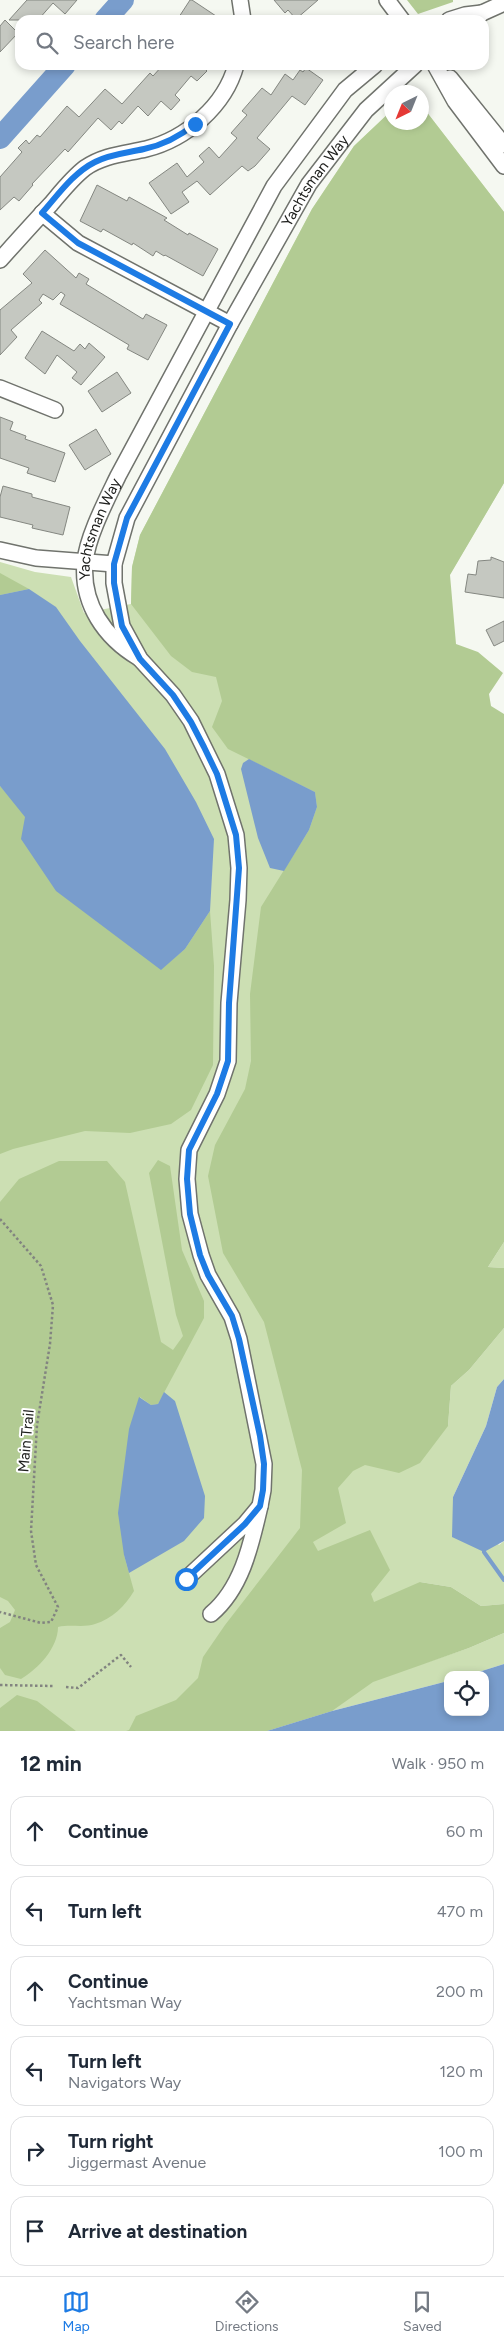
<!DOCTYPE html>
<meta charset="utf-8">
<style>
body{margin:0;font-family:Figtree,sans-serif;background:#f6f6f7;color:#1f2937}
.controls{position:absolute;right:15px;bottom:15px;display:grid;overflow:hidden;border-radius:10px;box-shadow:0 2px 8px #0003}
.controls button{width:45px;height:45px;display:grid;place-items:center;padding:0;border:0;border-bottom:1px solid #e0e1e3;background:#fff;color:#1f2937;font:25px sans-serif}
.compass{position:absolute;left:384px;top:85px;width:45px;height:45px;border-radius:50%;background:#fff;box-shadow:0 2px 8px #0003;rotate:223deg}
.stop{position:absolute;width:15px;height:15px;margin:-11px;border:4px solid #1d7be4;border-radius:50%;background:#fff}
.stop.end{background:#1d7be4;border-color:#fff;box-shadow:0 1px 5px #0008}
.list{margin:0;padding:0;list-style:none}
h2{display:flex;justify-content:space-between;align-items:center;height:65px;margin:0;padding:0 20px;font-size:21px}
h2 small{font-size:16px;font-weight:400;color:#747a83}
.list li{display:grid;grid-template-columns:32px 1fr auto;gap:15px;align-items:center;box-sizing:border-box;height:70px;margin:0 10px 10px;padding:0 10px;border:1px solid #e0e1e3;border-radius:15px}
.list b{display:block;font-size:19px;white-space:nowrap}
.list p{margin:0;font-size:16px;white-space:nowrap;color:#747a83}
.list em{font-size:16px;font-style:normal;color:#747a83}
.icon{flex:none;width:28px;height:28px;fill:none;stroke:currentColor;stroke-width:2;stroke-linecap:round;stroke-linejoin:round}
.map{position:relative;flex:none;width:504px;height:1731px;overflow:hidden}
.search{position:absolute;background:#fff;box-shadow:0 2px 8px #0003;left:15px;right:15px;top:15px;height:55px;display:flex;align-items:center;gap:12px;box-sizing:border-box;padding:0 18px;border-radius:15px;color:#747a83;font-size:19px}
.sheet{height:545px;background:#fff}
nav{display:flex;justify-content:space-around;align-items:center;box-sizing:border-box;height:70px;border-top:1px solid #e0e1e3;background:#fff;font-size:14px;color:#747a83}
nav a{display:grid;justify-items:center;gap:2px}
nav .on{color:#1d7be4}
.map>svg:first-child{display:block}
.green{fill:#ccdfb3}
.forest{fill:#b2cb93}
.water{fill:#799dcc}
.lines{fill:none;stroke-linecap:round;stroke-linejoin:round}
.stream{stroke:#799dcc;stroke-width:4}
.river{stroke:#799dcc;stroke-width:22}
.building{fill:#c5c8c1;stroke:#848781}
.minor-casing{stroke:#70736d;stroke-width:18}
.path{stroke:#828480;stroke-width:2.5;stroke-dasharray:2.5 2.5;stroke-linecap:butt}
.minor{stroke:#fff;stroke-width:15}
.route{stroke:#1d7be4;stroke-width:6}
.labels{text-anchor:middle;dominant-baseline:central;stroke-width:4;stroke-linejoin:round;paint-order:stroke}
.street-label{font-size:15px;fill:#20211f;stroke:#fff}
</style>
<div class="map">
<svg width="504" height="1731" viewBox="0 0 504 1731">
<rect width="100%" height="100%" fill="#f5f8f1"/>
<path class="green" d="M422 106 504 212V483L337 765 448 1426 451 1386 469 1370 504 1328V1379L497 1387 486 1426 453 1497 499 1545 504 1541V1604L481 1606 451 1587 420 1582 425 1663 469 1648 504 1633V1664L469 1675H448V1681L332 1711 267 1731H0V562L35 572 71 577 84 613 131 604 132 567 140 535 312 209 354 146 391 111 392 122H422Z
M504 1242V1268L488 1267Z"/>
<path class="forest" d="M407 0H453V2L418 14Z
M422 106 504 212V483L450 575 456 644 478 652 503 673 489 694 491 706 504 714V1242L488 1267 504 1268V1328L469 1370 451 1386 448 1426 420 1463 399 1473 365 1465 353 1471 338 1488 346 1523 313 1542 318 1551 370 1530 390 1570 371 1594 374 1602 420 1582 451 1587 481 1606 504 1604V1633L469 1648 373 1682 332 1711 267 1731H126L129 1730 136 1716 176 1700 198 1678 203 1657 225 1625 300 1528 302 1470 264 1322 223 1253 208 1176 215 1145 245 1089 251 1061 250 994 261 907 309 830 317 807 315 792 228 749 212 727 222 701 216 677 192 672 171 656 131 604 132 567 140 535 312 209 354 146 391 111 392 122H422Z
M0 573 29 589 0 595Z
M0 786 161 969 185 949 210 911 214 966 213 1065 191 1110 171 1124 130 1133 85 1131 13 1149 0 1154Z
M158 1160 170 1166 182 1250 204 1301V1318L158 1404 151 1405 140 1397 124 1555 134 1591C125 1606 112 1619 95 1624 84 1628 70 1624 58 1627 58 1648 38 1669 21 1679L5 1675 0 1668V1628L10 1622 15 1610 8 1601 0 1597V1202L19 1179 59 1161H107L125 1182 161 1342 173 1350 183 1336 176 1315 149 1173Z
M17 1695 37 1701 76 1731H0V1708Z"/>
<path class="water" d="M29 589 56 607 80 641 165 749 196 802 214 839 210 911 185 949 161 970 56 891 21 839 25 817 0 786V595Z
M249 759 315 792 317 807 309 830 284 871 270 868 258 838 241 769 243 763Z
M504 1379V1541L484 1552 452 1537 453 1497 486 1426 497 1387Z
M164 1392 175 1401 205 1496 204 1518 184 1541 129 1573 124 1555 118 1513 129 1429 139 1397 151 1405 158 1404Z
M504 1664V1731H267L332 1711 448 1681V1712H485V1675H469Z"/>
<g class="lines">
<path class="stream" d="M484 1552 504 1580"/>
<path class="river" d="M105 20 123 0
M0 138 65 65"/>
</g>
<path class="building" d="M27 0H77L65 14 53 3 38 20H9Z
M190 0H192L222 20H177Z
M274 0H318L296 19 288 10 285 13Z
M5 20 18 33 0 52V26Z
M163 65H201L207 71 197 81 191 76 175 95 180 100 171 110 161 101 148 116 138 106 122 124 119 121 111 130 98 118 68 152 65 149 32 184 33 185 19 201 14 197 0 210V177L22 152 18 148 26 140 29 144 37 135 40 137 67 106 79 117 105 89 122 104 150 73 153 76Z
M306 68 323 80 305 105 292 96 257 138 270 149 255 166 248 171 242 166 210 195 197 181 182 192 189 202 171 214 149 183 177 163 187 177 204 162 199 156 209 147 219 158 237 138 231 133 247 115 242 111 262 88 271 95 285 74 293 80 300 70 303 72Z
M97 185 127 201 129 197 167 218 164 220 188 235 189 233 218 249 203 276 165 255 164 256 156 251 153 256 133 243 132 245 103 229 101 232 80 221Z
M45 250 76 278 79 273 89 279 86 284 143 319 146 314 167 325 148 360 127 349 129 345 60 304 65 295 61 292 53 300 43 294 39 300 42 303 11 330 17 337 0 355V310L32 283 23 274Z
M42 331 74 351 80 344 85 349 89 343 105 357 81 385 72 378 77 372 57 355 45 374 25 358Z
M117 372 131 393 102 412 88 391Z
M0 417 13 422 10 430 26 436 25 439 65 453 55 482 27 473 29 468 0 458Z
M96 429 111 454 85 470 69 445Z
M3 486 32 494V497L70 507 63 535 32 528 33 525 0 517V497Z
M491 557 504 562V598L465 592 468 574 476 575 478 561 491 560Z
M504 621V641L494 646 486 630Z"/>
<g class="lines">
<g class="minor-casing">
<g id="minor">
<path d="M240 0 243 20"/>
<path d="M387 0 402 20"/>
<path d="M449 20 465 15 482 13"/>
<path d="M474 20 482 13 504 3"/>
<path d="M435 65 455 101 504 166"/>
<path d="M450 78 504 145"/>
<path d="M42 213 78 243 230 324"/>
<path d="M0 260C17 241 34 222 51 204 62 191 72 178 85 168 104 155 124 154 146 149 186 139 225 106 236 65"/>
<path d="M0 388 55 410"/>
<path d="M0 550 36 558 114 564"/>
<path id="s1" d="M139 658C105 638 81 604 85 562 87 537 107 499 118 476L274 186 345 90 375 65"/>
<path id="s2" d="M260 1506 263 1490 264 1464 239 1339 232 1317 208 1275 201 1255 190 1214 187 1179 189 1150 217 1094 228 1061 229 1003 238 900 239 868 236 835 217 774 191 721 173 695 140 659 122 626 114 583V564L127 518 230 324 309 184 366 110 415 65"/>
<path d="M186 1579 245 1524 260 1506C251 1545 242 1588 211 1614"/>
</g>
</g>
<path class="path" d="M0 1219 41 1266 53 1305 50 1344 37 1425 31 1531 36 1565 58 1607 51 1622 41 1623 0 1612
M0 1685 53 1686
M66 1687 78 1688 121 1655 131 1667"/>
<use href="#minor" class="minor"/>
</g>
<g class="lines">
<path class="route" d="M186 1579 245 1524 260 1506 263 1490 264 1464 260 1436 239 1339 232 1316 208 1275 200 1255 190 1214 187 1179 189 1150 217 1094 228 1061 229 1003 239 868 236 835 217 774 204 747 191 722 173 695 140 659 122 626 114 583V564L127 518 230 324 78 243 42 213C58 195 73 173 95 162 110 154 127 153 144 149 163 145 179 137 195 124"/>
</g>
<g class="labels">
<g class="street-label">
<text stroke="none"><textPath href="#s2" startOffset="1431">Yachtsman Way</textPath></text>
<text stroke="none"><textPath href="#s1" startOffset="152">Yachtsman Way</textPath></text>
<text transform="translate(26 1441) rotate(-85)">Main Trail</text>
</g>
</g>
</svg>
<div class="controls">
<button><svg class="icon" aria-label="locate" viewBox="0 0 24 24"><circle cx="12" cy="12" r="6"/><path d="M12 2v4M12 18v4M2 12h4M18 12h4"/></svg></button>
</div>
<svg class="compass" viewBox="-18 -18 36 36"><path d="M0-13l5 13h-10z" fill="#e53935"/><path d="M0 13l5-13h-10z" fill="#747a83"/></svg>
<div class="stop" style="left:186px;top:1579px"></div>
<div class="stop end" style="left:195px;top:124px"></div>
<div class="search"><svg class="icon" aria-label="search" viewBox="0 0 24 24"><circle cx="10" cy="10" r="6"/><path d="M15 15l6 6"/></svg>Search here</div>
</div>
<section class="sheet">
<h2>12 min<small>Walk · 950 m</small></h2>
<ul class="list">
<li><svg class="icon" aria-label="ahead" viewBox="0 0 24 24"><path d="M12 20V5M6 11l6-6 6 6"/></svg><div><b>Continue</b></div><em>60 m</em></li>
<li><svg class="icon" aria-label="left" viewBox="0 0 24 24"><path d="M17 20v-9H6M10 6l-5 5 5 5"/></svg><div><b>Turn left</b></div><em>470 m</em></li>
<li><svg class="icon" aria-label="ahead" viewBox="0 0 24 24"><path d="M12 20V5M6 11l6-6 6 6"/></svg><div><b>Continue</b><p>Yachtsman Way</p></div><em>200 m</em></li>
<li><svg class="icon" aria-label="left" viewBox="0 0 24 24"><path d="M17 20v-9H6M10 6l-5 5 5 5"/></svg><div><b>Turn left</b><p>Navigators Way</p></div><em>120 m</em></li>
<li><svg class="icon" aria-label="right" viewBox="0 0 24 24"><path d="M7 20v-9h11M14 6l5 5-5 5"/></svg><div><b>Turn right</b><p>Jiggermast Avenue</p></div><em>100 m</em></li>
<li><svg class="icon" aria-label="arrive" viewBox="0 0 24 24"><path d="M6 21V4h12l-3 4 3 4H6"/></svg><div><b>Arrive at destination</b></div></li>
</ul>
</section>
<nav>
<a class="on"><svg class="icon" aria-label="map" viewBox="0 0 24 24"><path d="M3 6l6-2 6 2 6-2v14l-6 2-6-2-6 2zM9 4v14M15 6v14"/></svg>Map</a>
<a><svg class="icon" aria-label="directions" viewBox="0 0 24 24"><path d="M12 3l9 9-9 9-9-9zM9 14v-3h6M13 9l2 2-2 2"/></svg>Directions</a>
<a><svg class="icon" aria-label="saved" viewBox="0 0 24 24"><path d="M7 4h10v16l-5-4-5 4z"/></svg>Saved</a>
</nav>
